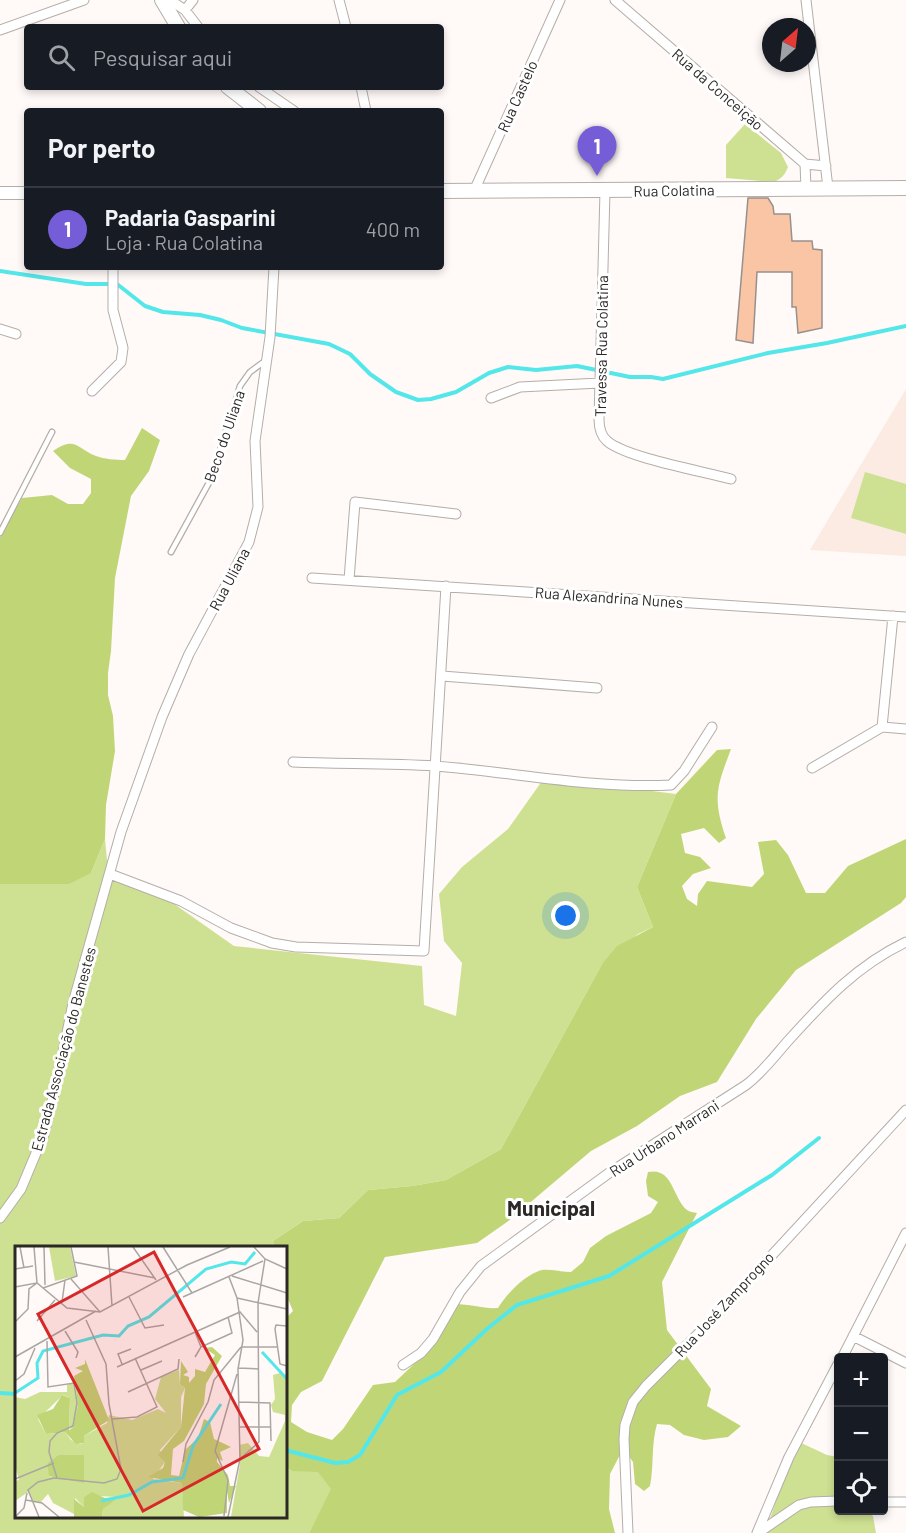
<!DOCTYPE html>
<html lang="pt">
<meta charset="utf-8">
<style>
body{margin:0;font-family:Barlow,sans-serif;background:#20242c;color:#f1f3f6}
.controls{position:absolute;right:18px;bottom:18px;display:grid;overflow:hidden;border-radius:6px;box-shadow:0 3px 9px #0003}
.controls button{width:54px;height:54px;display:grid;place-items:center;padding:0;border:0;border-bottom:2px solid #363941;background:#171b24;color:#f1f3f6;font:30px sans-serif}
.compass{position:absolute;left:762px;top:18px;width:54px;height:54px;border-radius:50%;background:#171b24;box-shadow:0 3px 9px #0003;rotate:28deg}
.you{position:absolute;left:566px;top:916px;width:21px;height:21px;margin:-15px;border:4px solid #fff;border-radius:50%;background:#1a73e8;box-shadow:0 0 0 9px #1a73e833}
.badge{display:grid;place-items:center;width:39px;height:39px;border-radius:50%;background:#755dd8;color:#fff;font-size:20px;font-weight:700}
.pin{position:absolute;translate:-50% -50px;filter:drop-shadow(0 2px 3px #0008)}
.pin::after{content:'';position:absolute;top:32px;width:21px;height:18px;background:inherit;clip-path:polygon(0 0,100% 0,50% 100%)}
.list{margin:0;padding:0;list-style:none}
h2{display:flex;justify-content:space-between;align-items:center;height:78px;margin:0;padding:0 24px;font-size:26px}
h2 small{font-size:20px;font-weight:400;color:#9ea1a6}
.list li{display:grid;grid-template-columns:39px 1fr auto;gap:18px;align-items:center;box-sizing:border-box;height:84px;padding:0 24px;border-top:2px solid #363941}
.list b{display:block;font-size:22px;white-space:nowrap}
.list p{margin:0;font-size:20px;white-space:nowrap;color:#9ea1a6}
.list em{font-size:20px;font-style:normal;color:#9ea1a6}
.icon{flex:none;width:33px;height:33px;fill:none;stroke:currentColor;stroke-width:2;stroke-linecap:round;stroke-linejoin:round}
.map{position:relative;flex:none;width:906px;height:1533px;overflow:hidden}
.search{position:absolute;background:#171b24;box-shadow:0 3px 9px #0003;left:24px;top:24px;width:420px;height:66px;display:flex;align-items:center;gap:15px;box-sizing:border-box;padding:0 21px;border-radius:6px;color:#9ea1a6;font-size:22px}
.panel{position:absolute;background:#171b24;box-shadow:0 3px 9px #0003;left:24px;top:108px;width:420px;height:162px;border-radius:6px}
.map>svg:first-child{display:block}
.built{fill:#fbebe2}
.green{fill:#cee192}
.forest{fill:#c0d676}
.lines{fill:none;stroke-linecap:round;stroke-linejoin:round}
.stream{stroke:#53e7ea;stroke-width:4}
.building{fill:#fac5a5;stroke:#98908c;stroke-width:1.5}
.service-casing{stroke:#b5ada8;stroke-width:7}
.minor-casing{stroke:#b5ada8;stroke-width:11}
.tertiary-casing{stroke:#b5ada8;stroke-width:14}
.secondary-casing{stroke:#b5ada8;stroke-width:16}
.service{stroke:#fff;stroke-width:4.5}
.minor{stroke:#fff;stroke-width:9}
.tertiary{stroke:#fff;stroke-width:12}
.secondary{stroke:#fff;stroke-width:14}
.labels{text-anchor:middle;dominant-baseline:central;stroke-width:6;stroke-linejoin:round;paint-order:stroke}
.street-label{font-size:15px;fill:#2b2826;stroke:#fff}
.district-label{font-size:21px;font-weight:bold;fill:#2b2826;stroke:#fff}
.inset-river{fill:none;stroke:#53e7ea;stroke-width:3}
.inset-road{fill:none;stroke:#aaa6a3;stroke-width:1.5}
.view{fill:#d62828;fill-opacity:0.15;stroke:#d62828;stroke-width:3}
.inset-edge{fill:none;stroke:#2b2826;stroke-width:3}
</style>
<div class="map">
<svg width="906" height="1533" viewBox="0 0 906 1533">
<rect width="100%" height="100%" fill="#fffaf7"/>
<path class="built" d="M906 389V556L810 550Z"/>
<path class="green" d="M745 124 781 153 788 167C785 175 781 179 774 182L726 178V145Z
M865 472 906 484V534L851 518Z
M542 781 628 788 676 794 637 887 653 927 638 934 602 964 501 1149 446 1180 412 1186 368 1190 339 1218 303 1221 273 1241 274 1248H16V1516H285V1467L292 1471H318L332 1489 309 1533H0V884L22 883 91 873 105 839 107 860 118 874 150 887 234 946 422 966 424 1005 456 1016 462 963 444 941 439 894 462 867 508 829Z
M797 1441 827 1455 838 1457V1510L866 1511 873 1516 876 1533H765Z"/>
<path class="forest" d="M142 428 160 440 149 471 131 496 115 578 111 651 108 673V695L113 716 115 751 106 805 105 839 91 873 69 884H0V538L2 532 22 498 52 495 68 504H83L91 493V479L70 468 53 451C75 435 78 449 96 456 104 459 116 460 125 460Z
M731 749C717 787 712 797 726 838L719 843 704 828 681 834 685 853 700 857 711 868 693 874 682 886 687 899 697 906 698 894 707 881 752 887 764 874 758 842 776 840 788 855 806 893H825L848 866 906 839V897L901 903 796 970 756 1019 717 1082 680 1096 637 1126 591 1151 507 1222 477 1243 385 1257 322 1381 301 1392 292 1405 291 1422 307 1432 332 1440 343 1429 373 1385 395 1382 432 1347 455 1304C470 1304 484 1309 498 1308 506 1295 525 1274 542 1270 550 1269 562 1272 571 1272L583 1262 590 1248 606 1236 651 1213 658 1202 648 1196 646 1181 648 1172C673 1167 672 1197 687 1210 690 1212 693 1212 697 1213L662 1282 667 1330 711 1389 707 1406 741 1426 728 1437 704 1440 684 1435 670 1425 657 1424C651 1445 654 1465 650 1486L644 1491 635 1484 633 1462 624 1449 622 1451 610 1474 609 1509 615 1533H309L331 1489 318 1472 292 1471 285 1467V1319L293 1311 285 1292V1248H274L273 1241 303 1221 339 1218 368 1190 412 1186 446 1180 501 1149 602 964 617 946 653 927 637 887 676 794 717 750Z"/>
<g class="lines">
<path class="stream" d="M0 271 86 284H117L145 306 163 312 200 315 221 320 242 328 329 344 350 354 370 374 396 392 418 400 431 399 456 392 489 373 508 367 536 370 577 366 630 377H651L663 379 768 353 827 343 906 326
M0 1393 16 1394
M285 1450 335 1463 348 1462 360 1455 397 1395 441 1372 488 1328 517 1305 609 1276 772 1175 819 1138"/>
</g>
<path class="building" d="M748 198H768L773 206 774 214H790L792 241H812L813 249 822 250V328L798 333 796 307H792V272H757L753 343 736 340Z"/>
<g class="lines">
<g class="service-casing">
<path id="service" d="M0 533 52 432
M171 552 211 479 240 386 250 372 265 361"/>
</g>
<g class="minor-casing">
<path id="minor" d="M170 0 185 10 193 0
M339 0 346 27
M615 0 805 164 826 166
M806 0 828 188
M185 10 198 27
M0 30 84 0
M259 87 294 111
M361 87 366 111
M805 164 806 188
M474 191 560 0
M605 191 599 419C599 427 600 435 607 441 627 458 702 471 731 479
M0 329 16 334
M92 391 121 362 123 348 113 310V267
M491 398 520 387 600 383
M312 578 906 617
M349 580 355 502 456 514
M442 676 597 688
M882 727 906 729
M293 762C340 764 388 763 435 766 513 772 592 789 671 785L684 771 712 727
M812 768 882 727 893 616
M110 874 181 901 231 928 272 943 296 947 424 951 446 586
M0 1218 21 1189 44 1134 59 1073 73 1003 121 832 162 717 189 654 249 542 258 507 255 441 270 337 274 267
M853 1336 906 1363
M842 1358 906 1233
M403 1365 421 1353 433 1339 460 1292 481 1266 609 1173 746 1085C762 1073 774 1057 787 1042 824 1001 856 966 906 942
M884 1502H906
M628 1533 624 1439 625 1425 633 1402 646 1386 713 1319 906 1110
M757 1533 789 1457 838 1364
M758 1533 799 1505 811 1502 838 1501"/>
</g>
<g class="tertiary-casing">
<path id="tertiary" d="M0 193H27"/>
</g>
<g class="secondary-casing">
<path id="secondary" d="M162 0 178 27
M228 87 259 111
M441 191 906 188"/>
</g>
<use href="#service" class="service"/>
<use href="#minor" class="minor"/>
<use href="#tertiary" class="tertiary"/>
<use href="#secondary" class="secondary"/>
</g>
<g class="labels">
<g class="street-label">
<text transform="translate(718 89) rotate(41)">Rua da Conceição</text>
<text transform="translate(517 96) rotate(-66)">Rua Castelo</text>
<text transform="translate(674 190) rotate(-1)">Rua Colatina</text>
<text transform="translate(601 346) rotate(-89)">Travessa Rua Colatina</text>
<text transform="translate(224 436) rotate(-71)">Beco do Uliana</text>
<text transform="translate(229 579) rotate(-62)">Rua Uliana</text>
<text transform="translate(609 597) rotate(4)">Rua Alexandrina Nunes</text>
<text transform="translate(63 1049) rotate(-75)">Estrada Associação do Banestes</text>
<text transform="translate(664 1138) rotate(-33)">Rua Urbano Marrani</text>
<text transform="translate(724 1304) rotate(-47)">Rua José Zamprogno</text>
</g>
<g class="district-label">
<text x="551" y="1207">Municipal</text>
</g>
</g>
<g transform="translate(15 1246)">
<rect width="272" height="272" fill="#fffaf7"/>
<path d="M34 1H55L61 30 40 35ZM164 124 165 138 170 142 166 151V181L145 204 150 216 138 233 167 237 169 271H87L88 263 100 251 85 250 69 261 60 252 59 268 38 257 33 248 25 257 18 255 13 246 0 255V235L4 234 0 219V151L10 153 25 146H52V139L59 136 63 159 58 183 54 182 55 152 48 149 23 173 31 188 50 186 56 194 65 198 69 197V190L92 177 94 169 117 174 143 163 151 167 140 153 146 131ZM43 209 66 212 69 210 35 231 32 217ZM265 127 272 131 271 271H216L225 218 224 199 233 197 244 210 254 211 270 175V169L258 166 256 159 260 153 258 129Z" fill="#cee192" fill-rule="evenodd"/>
<path d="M197 101 207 110 191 138 189 158 169 195 158 203 156 229 164 230 170 204 183 192 189 173 195 176 199 193 216 201 205 206 208 215 202 212V216L213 229 215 240H221L214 257 212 245V267L184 271 168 264 167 237 133 231 148 222 150 216 143 209 166 181 170 142 165 138 166 115 173 126 168 129 174 131V137L180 130V123L190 126 200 109 189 102ZM70 113 94 174 69 190V197L61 198 50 186 31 188 22 169 38 163 47 149 55 152 54 184 58 182 63 159 59 130 68 125 60 122 70 118ZM43 209H69V237L34 230 32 217ZM77 246 90 252 101 251 100 254 88 263 87 271H59V253L69 261V251Z" fill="#c0d676"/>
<path class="inset-river" d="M247 106 272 133M0 147 23 132 22 117 28 105 88 89 104 90 113 80 134 71 191 23 216 16 230 18 240 6M86 255 114 249 137 236 168 232 178 200 206 158"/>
<path class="inset-road" d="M5 1 9 22M29 1 30 39M93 1 97 60M118 1 141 34M148 1 177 47M239 1 250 13 272 23M59 16 140 32M0 23 18 20M217 30 272 47M56 33 85 66M0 41 22 37 19 1M28 42 62 30 56 1M114 51 130 82 149 79M168 51 248 15M222 52 272 63M47 56 50 34M22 75 40 54M0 76 13 63 14 43 22 37 52 62 85 66 172 19 215 1M272 80 261 79 260 83 265 118 272 120M50 85 63 106 61 112M32 95 33 141 59 137 62 157 58 180 42 187 35 195 34 206 42 232M186 101 217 87 213 71M226 101H262M0 111 81 65M180 111 186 101 180 86M107 118 103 108 116 103M102 121 225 66 242 86M223 122 244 123M126 124 147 115M0 135 9 128 20 102M113 146 163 123 164 113M224 156 255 157 256 195M97 173 122 171 142 161 120 112M224 181H256M226 212 244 196 243 57 250 13M168 216 171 198 193 156 199 134 226 101M0 233 39 217M11 254 27 257 44 271M209 270 213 234 200 205 222 128M0 271 9 262 12 247M24 271 13 244 23 236 39 232 89 237 102 233 106 223 94 158 91 118 71 74M213 271 225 213 223 123 228 94 222 52 214 31"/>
<path class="view" d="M139 6 244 203 128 265 23 68Z"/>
<rect width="272" height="272" class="inset-edge"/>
</g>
</svg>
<div class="controls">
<button>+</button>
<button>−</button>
<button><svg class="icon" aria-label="locate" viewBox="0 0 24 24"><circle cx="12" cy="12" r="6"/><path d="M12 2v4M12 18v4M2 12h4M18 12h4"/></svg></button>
</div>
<svg class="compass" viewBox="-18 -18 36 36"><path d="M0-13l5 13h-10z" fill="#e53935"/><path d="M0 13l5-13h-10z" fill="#9ea1a6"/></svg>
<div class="you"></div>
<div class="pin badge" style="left:597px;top:176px">1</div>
<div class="search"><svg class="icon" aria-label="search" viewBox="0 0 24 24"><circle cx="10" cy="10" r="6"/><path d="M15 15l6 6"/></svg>Pesquisar aqui</div>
<section class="panel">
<h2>Por perto<small></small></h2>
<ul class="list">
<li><span class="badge">1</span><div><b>Padaria Gasparini</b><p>Loja · Rua Colatina</p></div><em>400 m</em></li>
</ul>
</section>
</div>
